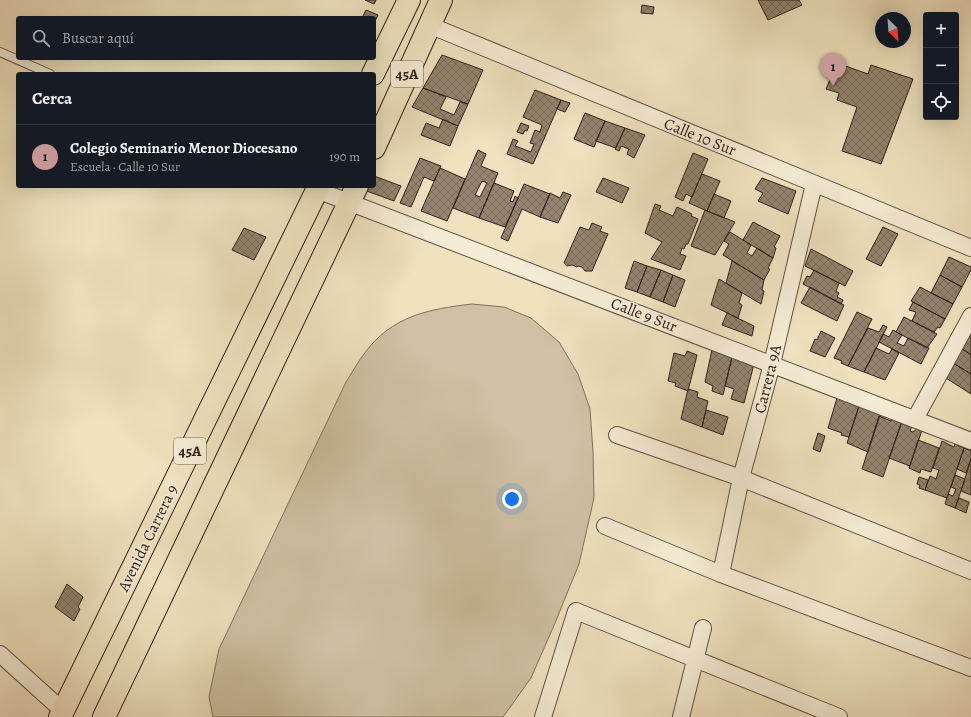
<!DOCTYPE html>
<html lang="es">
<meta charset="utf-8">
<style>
body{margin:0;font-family:Alegreya,serif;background:#242831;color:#f1f3f6}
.controls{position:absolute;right:12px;top:12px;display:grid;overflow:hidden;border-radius:4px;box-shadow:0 4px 16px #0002}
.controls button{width:36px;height:36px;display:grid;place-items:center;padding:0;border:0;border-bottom:1px solid #363941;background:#171b24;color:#f1f3f6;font:20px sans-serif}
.compass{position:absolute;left:875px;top:12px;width:36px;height:36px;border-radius:50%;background:#171b24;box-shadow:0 4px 16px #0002;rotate:155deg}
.you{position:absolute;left:512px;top:499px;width:14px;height:14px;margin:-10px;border:3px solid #fff;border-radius:50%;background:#1a73e8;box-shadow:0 0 0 6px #1a73e833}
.badge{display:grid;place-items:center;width:26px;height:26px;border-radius:50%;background:#c59692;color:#111;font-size:13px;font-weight:700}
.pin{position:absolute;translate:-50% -33px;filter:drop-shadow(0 1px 2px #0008)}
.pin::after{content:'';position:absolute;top:21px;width:14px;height:12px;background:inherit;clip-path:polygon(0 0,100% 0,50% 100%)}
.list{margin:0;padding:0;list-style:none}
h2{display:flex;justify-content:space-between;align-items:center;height:52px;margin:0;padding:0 16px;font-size:17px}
h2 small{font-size:13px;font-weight:400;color:#9ea1a6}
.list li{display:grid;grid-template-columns:26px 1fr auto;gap:12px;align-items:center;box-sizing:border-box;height:64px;padding:0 16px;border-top:1px solid #363941}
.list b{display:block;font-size:15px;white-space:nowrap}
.list p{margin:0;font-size:13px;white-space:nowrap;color:#9ea1a6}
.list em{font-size:13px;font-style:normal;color:#9ea1a6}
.icon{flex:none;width:22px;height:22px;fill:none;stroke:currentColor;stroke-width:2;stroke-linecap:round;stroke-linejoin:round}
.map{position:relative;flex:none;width:971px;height:717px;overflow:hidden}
.search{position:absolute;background:#171b24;box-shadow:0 4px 16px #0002;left:16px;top:16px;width:360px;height:44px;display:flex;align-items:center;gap:10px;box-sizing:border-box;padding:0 14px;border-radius:4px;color:#9ea1a6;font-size:15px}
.panel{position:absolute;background:#171b24;box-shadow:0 4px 16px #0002;left:16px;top:72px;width:360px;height:116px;border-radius:4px}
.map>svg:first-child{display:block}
.grass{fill:#cfc1a3;stroke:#80705e}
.building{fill:url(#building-cross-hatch);stroke:#302018;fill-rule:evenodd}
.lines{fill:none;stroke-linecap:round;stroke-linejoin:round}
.lane-casing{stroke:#605042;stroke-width:10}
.street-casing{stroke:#605042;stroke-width:18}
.primary-casing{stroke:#302018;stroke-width:24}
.lane{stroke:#f5ecd5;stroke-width:8}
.street{stroke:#f5ecd5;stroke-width:16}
.primary{stroke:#efe2bf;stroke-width:22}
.labels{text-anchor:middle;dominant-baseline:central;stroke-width:3;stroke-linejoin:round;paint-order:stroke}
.shield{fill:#f5ecd5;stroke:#6b5d51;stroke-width:1}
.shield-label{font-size:15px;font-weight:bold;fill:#302018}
.street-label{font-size:16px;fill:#302018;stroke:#f5ecd5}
</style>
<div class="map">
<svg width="971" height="717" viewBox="0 0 971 717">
<defs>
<pattern id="building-cross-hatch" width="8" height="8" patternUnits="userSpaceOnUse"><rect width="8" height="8" fill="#93856f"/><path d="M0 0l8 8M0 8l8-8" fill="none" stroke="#786c5a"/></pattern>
</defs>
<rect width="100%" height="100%" fill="#efe2bf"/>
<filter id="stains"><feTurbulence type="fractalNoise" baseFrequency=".005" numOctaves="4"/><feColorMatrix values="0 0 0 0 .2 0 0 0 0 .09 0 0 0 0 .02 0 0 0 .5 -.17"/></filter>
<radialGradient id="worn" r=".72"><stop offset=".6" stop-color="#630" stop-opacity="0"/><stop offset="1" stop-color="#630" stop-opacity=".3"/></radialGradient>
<path class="grass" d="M472 304 504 307 531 318 559 342 578 374 590 409 593 452 594 498 579 564 555 623 531 678 503 717H213L209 697 219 649 346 382C352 373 357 363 364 354 391 316 429 309 472 304Z"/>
<path class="building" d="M365 0H376L374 4Z
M758 0H799L802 5 768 20Z
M642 5 654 7 653 14 641 13Z
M366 10 378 15 374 23V18H362Z
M442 55 483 70 468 104 423 88Z
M837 63 868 74 871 65 913 79 881 164 842 151 857 107 837 100 839 93 826 89Z
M423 88 446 97 440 109 454 115 460 102 468 104 458 126 412 107Z
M535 90 561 100 533 164 507 154 513 139 518 141 515 146 531 152 534 144 530 143 535 130 540 132 542 125 523 117Z
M561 100 570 103 565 112 557 109Z
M585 113 605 121 594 147 574 139Z
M443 119 458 126 450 146 421 135 426 123 439 128Z
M605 121 625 128 616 148 596 141Z
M521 123 529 126 527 131 525 130 523 134 517 132Z
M625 128 645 135 634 158 627 154 629 149 621 146 619 151 615 149Z
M478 150 486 154 481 166 498 173 479 218 453 208ZM482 181 487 183 480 197 475 195Z
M693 153 708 159 692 197 686 194 683 201 675 197Z
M420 158 441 166 434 181 424 177 411 207 400 203Z
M440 168 465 179 447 221 421 211Z
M702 174 720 181 707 211 689 203Z
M374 176 401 186 394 201 364 190 366 186H374Z
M603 178 629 188 622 203 596 192Z
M762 178 796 191 788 214 758 201 763 193 755 189Z
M494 183 514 191 510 201 513 202 515 196 518 198 505 227 479 218Z
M524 184 550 194 540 217 522 209 508 241 501 238Z
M563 192 571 195 558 223 540 217 550 193 560 198Z
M714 194 731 201 724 218 707 211Z
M655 204 661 206 659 210 673 216 677 207 692 214 691 216 698 219 688 244H686L684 249 682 248 680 254 686 256 680 270 651 259 662 242 645 233Z
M705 210 735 222 715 255 691 246Z
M753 222 780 236 774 247 776 248 773 258 743 240Z
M592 223 602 227 600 231 608 234 592 271H585L582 267 578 266 577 267 572 265 567 266 564 263 580 227 589 230Z
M883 227 898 234 881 266 866 259Z
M244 228 266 237 254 260 232 250Z
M730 232 751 245 747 253 752 256 757 248 773 258 768 268 770 269 764 280 723 255 729 244 724 241Z
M811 249 853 271 845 286 805 266Z
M949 257 971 267V270L962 287 940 275Z
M634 261 647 266 637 292 625 288Z
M732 261 764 280 762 290 764 291 761 304 726 283Z
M647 266 661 270 650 297 637 292Z
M661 270 673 275 663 302 650 297Z
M814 270 839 283 836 291 839 293 837 297 843 300 841 304 803 284 807 276 810 277Z
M673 275 685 280 675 307 663 302Z
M940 275 962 287 953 304 931 293Z
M719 279 742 293 739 303 742 305 738 318 711 305Z
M810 287 844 305 837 321 801 303Z
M920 287 953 304 945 319 911 301Z
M913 302 945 319 940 328 938 327 934 332 912 321 916 312 909 310Z
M857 312 872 319 848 366 841 363 842 361 834 358Z
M727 313 754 326 752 336 722 325Z
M904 317 937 334 927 348 896 332Z
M883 325 887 327 864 372 848 366 868 328 879 332Z
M893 330 902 335 897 343 904 346 908 338 929 348 921 364 879 342 883 334 889 337Z
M821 331 835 338 825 357 810 351 815 339 817 340Z
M969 334 971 335V355L961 348Z
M713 345 733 353 723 395 712 391 713 386 705 382Z
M876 348 889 354 892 349 899 353 885 380 864 372Z
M961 348 971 355V374L953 363Z
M687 351 697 355 688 391 675 386 676 383 668 381 674 353 685 356Z
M733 353 754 364 744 403 731 399 734 389 725 386Z
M953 363 971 374V394L946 378Z
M688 389 698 392 697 397 708 401 702 427 681 419Z
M837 398 860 403 849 437 841 435 842 433 828 428Z
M860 403 881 412 868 452 847 443Z
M706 410 728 417 723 435 702 427Z
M879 416 891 421 893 418 902 421 883 477 862 469Z
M902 421 912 426 910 431 913 432 918 428 922 430 910 466 889 458Z
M818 433 825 436 820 452 813 449Z
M918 440 939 448 931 472 921 469 920 473 909 468Z
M942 441 954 447 955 444 964 448 947 498 925 490 930 476 936 479 939 470 933 468Z
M964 448 971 451V459L966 473 957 469Z
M971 459V495L961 491Z
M955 475 965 479 955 508 945 504 948 494 953 496 956 489 951 487Z
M919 477 928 480 925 490 919 488 920 485 917 484Z
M959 498 969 502 966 513 955 508Z
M67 584 83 597 78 607 80 609 74 621 55 607Z"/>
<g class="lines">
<g class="lane-casing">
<path id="lane" d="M0 52 50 74"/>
</g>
<g class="street-casing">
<path id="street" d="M429 25 971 248
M317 190 971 441
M915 419 971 316
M617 435 741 478 971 571
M605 526 721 574 971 668
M721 574 741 478 772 364 814 184
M0 654 63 711
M543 717 576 611 839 717
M681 717 703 628"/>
</g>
<g class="primary-casing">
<path id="primary" d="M373 74 409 0
M374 148 441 0
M60 717 319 186
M104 717 357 186"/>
</g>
<use href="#lane" class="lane"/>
<use href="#street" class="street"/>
<use href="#primary" class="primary"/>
</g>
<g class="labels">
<g class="shield">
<rect x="391" y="61" width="32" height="26" rx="3"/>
<rect x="174" y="438" width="32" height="26" rx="3"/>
</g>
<g class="shield-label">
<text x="407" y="74">45A</text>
<text x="190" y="451">45A</text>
</g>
<g class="street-label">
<text transform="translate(700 137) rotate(22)">Calle 10 Sur</text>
<text transform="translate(644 315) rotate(21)">Calle 9 Sur</text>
<text transform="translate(768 379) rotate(-76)">Carrera 9A</text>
<text transform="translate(148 538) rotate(-64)">Avenida Carrera 9</text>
</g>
</g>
<rect width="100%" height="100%" filter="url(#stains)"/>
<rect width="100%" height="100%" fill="url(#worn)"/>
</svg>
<div class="controls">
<button>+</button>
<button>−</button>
<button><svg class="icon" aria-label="locate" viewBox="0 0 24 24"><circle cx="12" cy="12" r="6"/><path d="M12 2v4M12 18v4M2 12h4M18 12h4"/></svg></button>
</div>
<svg class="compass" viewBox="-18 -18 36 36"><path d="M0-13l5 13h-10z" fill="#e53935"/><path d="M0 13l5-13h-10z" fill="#9ea1a6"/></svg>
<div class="you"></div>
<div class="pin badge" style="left:833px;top:86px">1</div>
<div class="search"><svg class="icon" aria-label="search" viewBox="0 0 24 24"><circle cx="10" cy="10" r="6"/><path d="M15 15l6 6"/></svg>Buscar aquí</div>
<section class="panel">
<h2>Cerca<small></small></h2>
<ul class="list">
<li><span class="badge">1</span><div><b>Colegio Seminario Menor Diocesano</b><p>Escuela · Calle 10 Sur</p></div><em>190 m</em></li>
</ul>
</section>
</div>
